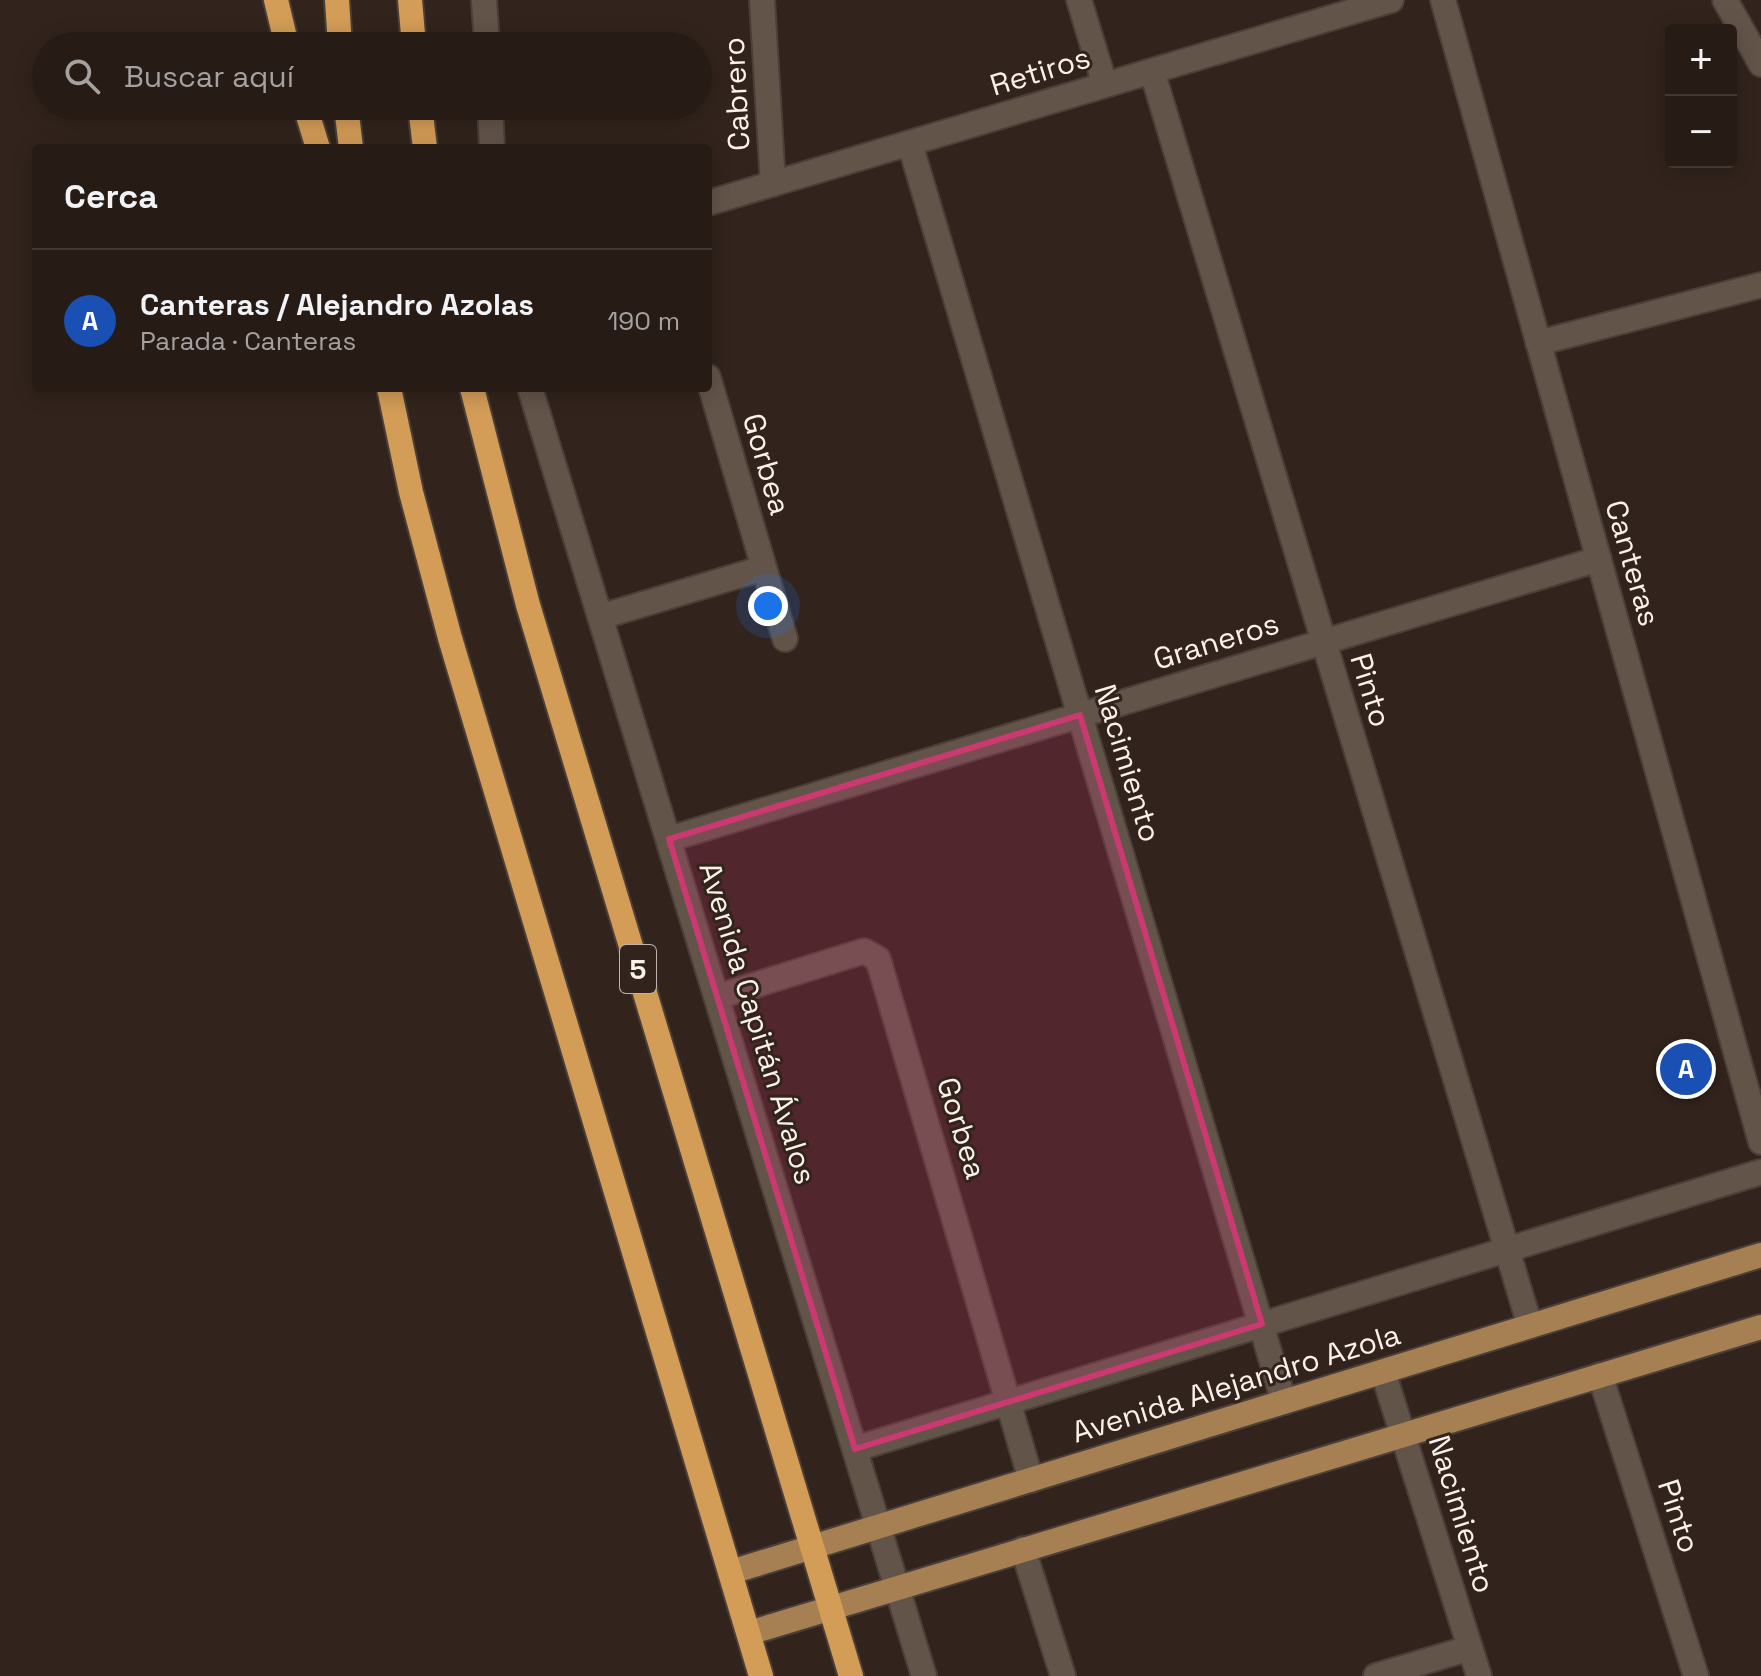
<!DOCTYPE html>
<html lang="es">
<meta charset="utf-8">
<style>
body{margin:0;font-family:"Space Grotesk",sans-serif;background:#322822;color:#f1f3f6}
.controls{position:absolute;right:24px;top:24px;display:grid;overflow:hidden;border-radius:8px;box-shadow:0 4px 20px #0003}
.controls button{width:72px;height:72px;display:grid;place-items:center;padding:0;border:0;border-bottom:2px solid #423934;background:#261b15;color:#f1f3f6;font:40px sans-serif}
.you{position:absolute;left:768px;top:606px;width:28px;height:28px;margin:-20px;border:6px solid #fff;border-radius:50%;background:#1a73e8;box-shadow:0 0 0 12px #1a73e833}
.badge{display:grid;place-items:center;width:52px;height:52px;border-radius:50%;background:#8c9099;color:#fff;font-size:26px;font-weight:700}
.pin{position:absolute;translate:-50% -50%;border:4px solid #fff;box-shadow:0 2px 8px #0006}
.list{margin:0;padding:0;list-style:none}
h2{display:flex;justify-content:space-between;align-items:center;height:104px;margin:0;padding:0 32px;font-size:34px}
h2 small{font-size:26px;font-weight:400;color:#a4a1a0}
.list li{display:grid;grid-template-columns:52px 1fr auto;gap:24px;align-items:center;box-sizing:border-box;height:144px;padding:0 32px;border-top:2px solid #423934}
.list b{display:block;font-size:30px;white-space:nowrap}
.list p{margin:0;font-size:26px;white-space:nowrap;color:#a4a1a0}
.list em{font-size:26px;font-style:normal;color:#a4a1a0}
.icon{flex:none;width:44px;height:44px;fill:none;stroke:currentColor;stroke-width:2;stroke-linecap:round;stroke-linejoin:round}
.map{position:relative;flex:none;width:1761px;height:1676px;overflow:hidden}
.search{position:absolute;background:#261b15;box-shadow:0 4px 20px #0003;left:32px;top:32px;width:680px;height:88px;display:flex;align-items:center;gap:20px;box-sizing:border-box;padding:0 28px;border-radius:44px;color:#a4a1a0;font-size:30px}
.panel{position:absolute;background:#261b15;box-shadow:0 4px 20px #0003;left:32px;top:144px;width:680px;height:248px;border-radius:8px}
.map>svg:first-child{display:block}
.lines{fill:none;stroke-linecap:round;stroke-linejoin:round}
.minor-casing{stroke:#4b3f38;stroke-width:28}
.major-casing{stroke:#4b3f38;stroke-width:28}
.highway-casing{stroke:#4b3f38;stroke-width:28}
.minor{stroke:#63544a;stroke-width:24}
.major{stroke:#a67f52;stroke-width:24}
.highway{stroke:#d39c57;stroke-width:24}
.marked{fill:#cb3971;fill-opacity:0.2;stroke:#cb3971;stroke-width:6;stroke-linejoin:round}
.labels{text-anchor:middle;dominant-baseline:central;stroke-width:6;stroke-linejoin:round;paint-order:stroke}
.shield{fill:#32241c;stroke:#bfb4ad;stroke-width:2}
.shield-label{font-size:28px;font-weight:bold;fill:#fbf1eb}
.street-label{font-size:30px;fill:#fbf1eb;stroke:#32241c}
</style>
<div class="map">
<svg width="1761" height="1676" viewBox="0 0 1761 1676">
<rect width="100%" height="100%" fill="#32241c"/>
<g class="lines">
<g class="minor-casing">
<path id="minor" d="M484 0 487 46
M762 0 773 184
M1079 0 1105 85
M1443 0 1761 1142
M1725 0 1761 64
M1152 71 1530 1326
M490 106 492 148
M910 144 1284 1402
M708 203 1391 0
M1538 343 1761 285
M708 377 785 639
M530 388 924 1676
M600 617 764 568
M669 839 1599 559
M717 997 864 951 878 959 1031 1480
M1383 1372 1479 1676
M1600 1375 1696 1676
M855 1449 1761 1172
M1023 1549 1063 1676
M1376 1676 1470 1648"/>
</g>
<g class="major-casing">
<path id="major" d="M731 1572 1761 1255
M749 1633 1761 1327"/>
</g>
<g class="highway-casing">
<path id="highway" d="M276 0 287 46
M337 0 340 46
M410 0 414 46
M305 106 318 148
M346 106 351 148
M420 106 425 148
M389 388 411 492 450 638 761 1676
M472 388 528 605 851 1676"/>
</g>
<use href="#minor" class="minor"/>
<use href="#major" class="major"/>
<use href="#highway" class="highway"/>
</g>
<path class="marked" d="M1080 715 1262 1324 855 1449 669 839Z"/>
<g class="labels">
<rect class="shield" x="620" y="945" width="36" height="48" rx="6"/>
<g class="shield-label">
<text x="638" y="969">5</text>
</g>
<g class="street-label">
<text transform="translate(1040 71) rotate(-17)">Retiros</text>
<text transform="translate(736 94) rotate(-93)">Cabrero</text>
<text transform="translate(767 464) rotate(74)">Gorbea</text>
<text transform="translate(1633 563) rotate(74)">Canteras</text>
<text transform="translate(1216 641) rotate(-17)">Graneros</text>
<text transform="translate(1371 690) rotate(73)">Pinto</text>
<text transform="translate(1128 763) rotate(73)">Nacimiento</text>
<text transform="translate(758 1023) rotate(73)">Avenida Capitán Ávalos</text>
<text transform="translate(962 1128) rotate(73)">Gorbea</text>
<text transform="translate(1236 1383) rotate(-17)">Avenida Alejandro Azola</text>
<text transform="translate(1462 1514) rotate(73)">Nacimiento</text>
<text transform="translate(1679 1516) rotate(72)">Pinto</text>
</g>
</g>
</svg>
<div class="controls">
<button>+</button>
<button>−</button>
</div>
<div class="you"></div>
<div class="pin badge" style="left:1686px;top:1069px;background:#1a4fb4">A</div>
<div class="search"><svg class="icon" aria-label="search" viewBox="0 0 24 24"><circle cx="10" cy="10" r="6"/><path d="M15 15l6 6"/></svg>Buscar aquí</div>
<section class="panel">
<h2>Cerca<small></small></h2>
<ul class="list">
<li><span class="badge" style="background:#1a4fb4">A</span><div><b>Canteras / Alejandro Azolas</b><p>Parada · Canteras</p></div><em>190 m</em></li>
</ul>
</section>
</div>
